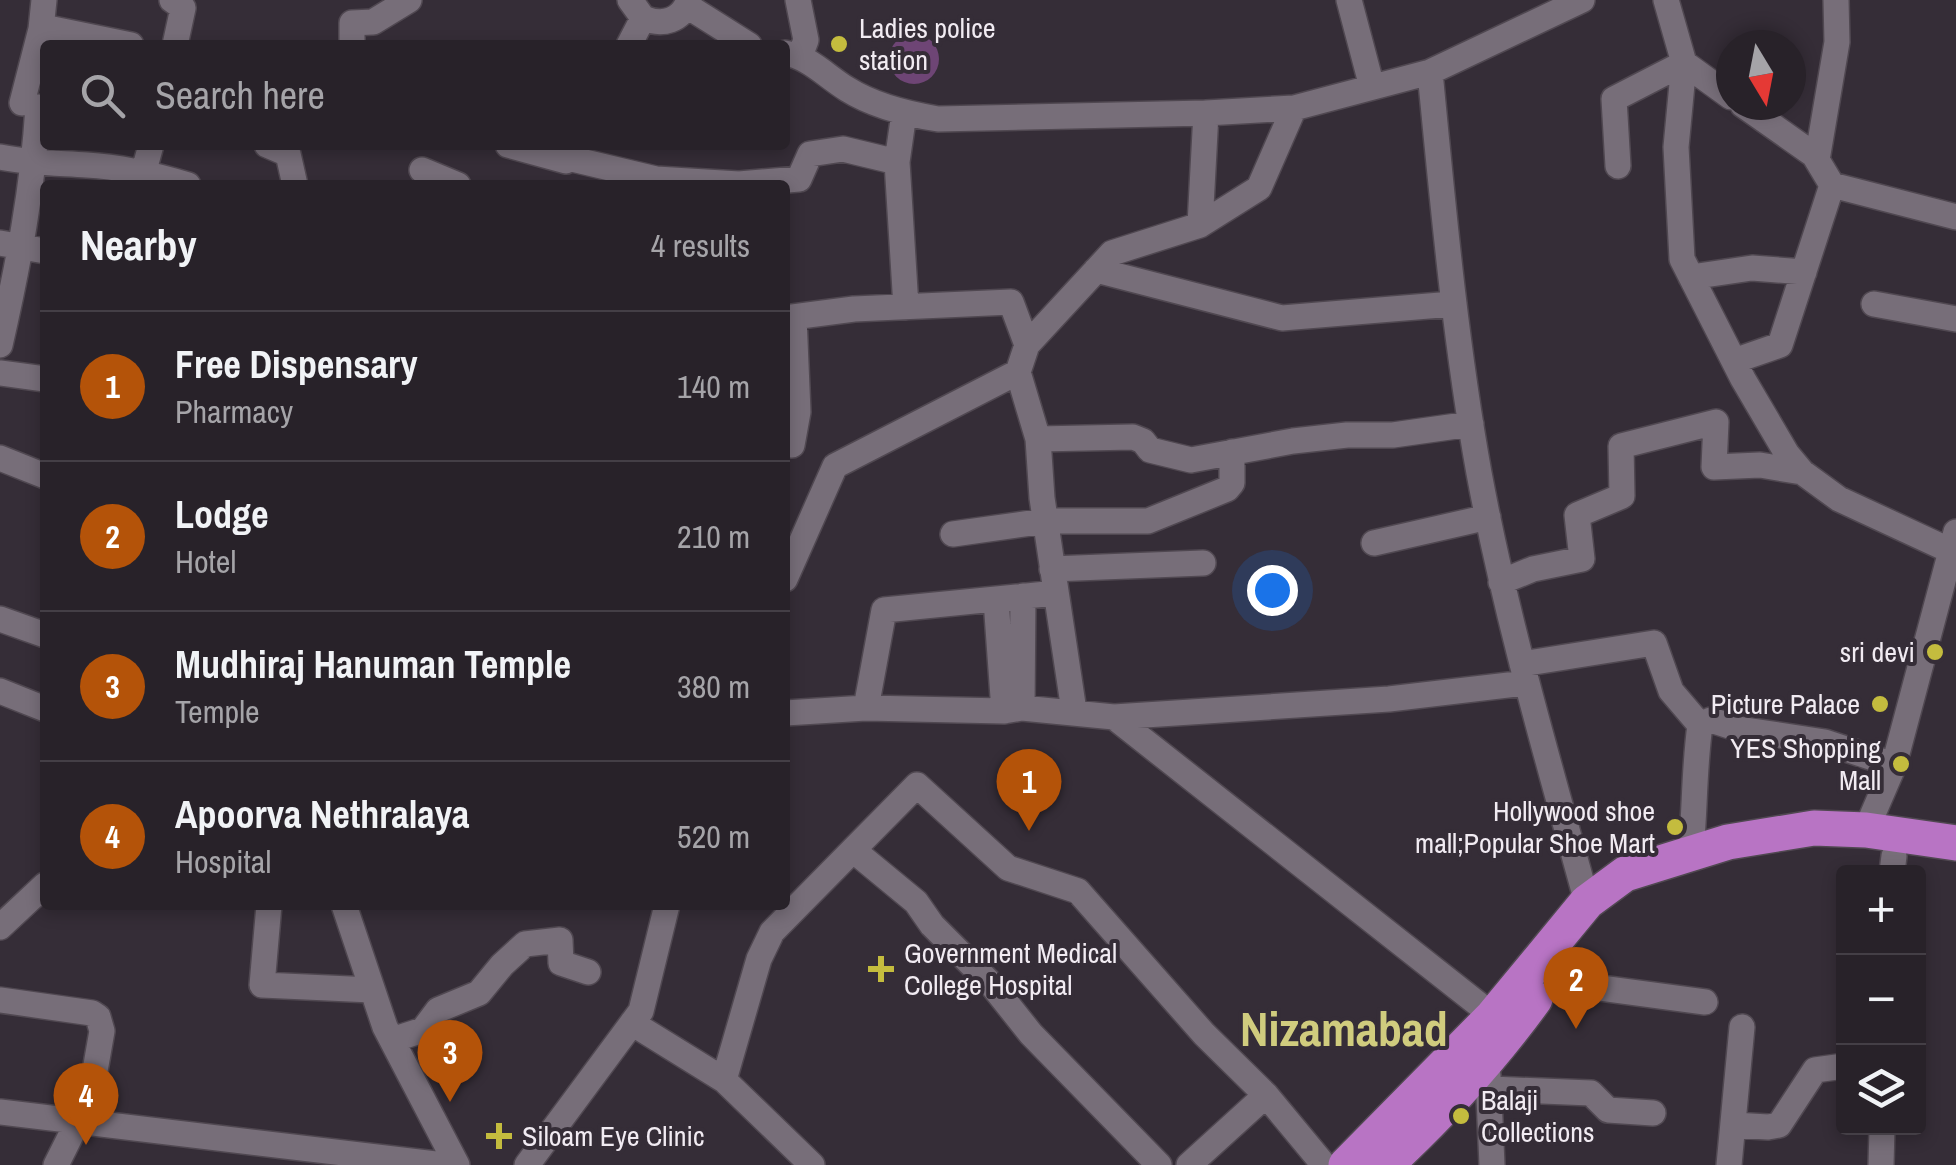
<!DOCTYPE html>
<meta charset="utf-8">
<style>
body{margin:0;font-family:"Archivo Narrow",sans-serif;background:#302a31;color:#f1f3f6}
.controls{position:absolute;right:30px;bottom:30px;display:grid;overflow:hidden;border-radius:10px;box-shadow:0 5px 15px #0003}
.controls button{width:90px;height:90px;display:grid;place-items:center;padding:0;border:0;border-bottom:2px solid #443f46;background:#282229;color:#f1f3f6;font:50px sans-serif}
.compass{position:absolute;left:1716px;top:30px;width:90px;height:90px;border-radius:50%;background:#282229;box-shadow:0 5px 15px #0003;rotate:170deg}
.you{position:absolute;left:1272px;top:590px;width:35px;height:35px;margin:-25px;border:8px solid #fff;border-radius:50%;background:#1a73e8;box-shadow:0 0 0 15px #1a73e833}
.badge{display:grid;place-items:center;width:65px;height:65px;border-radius:50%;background:#b45309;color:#fff;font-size:32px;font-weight:700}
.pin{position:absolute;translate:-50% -82px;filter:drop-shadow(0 2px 5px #0008)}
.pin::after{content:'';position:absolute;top:52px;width:35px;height:30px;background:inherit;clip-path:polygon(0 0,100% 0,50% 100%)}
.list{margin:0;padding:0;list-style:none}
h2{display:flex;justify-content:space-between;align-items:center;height:130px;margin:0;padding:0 40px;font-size:42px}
h2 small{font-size:32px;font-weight:400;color:#a5a4a8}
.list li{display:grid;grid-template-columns:65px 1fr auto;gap:30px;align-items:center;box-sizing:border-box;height:150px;padding:0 40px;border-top:2px solid #443f46}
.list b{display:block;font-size:38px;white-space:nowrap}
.list p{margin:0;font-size:32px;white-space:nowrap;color:#a5a4a8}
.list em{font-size:32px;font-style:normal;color:#a5a4a8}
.icon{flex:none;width:55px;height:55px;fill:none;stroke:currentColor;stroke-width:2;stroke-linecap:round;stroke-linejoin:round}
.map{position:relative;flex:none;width:1956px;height:1165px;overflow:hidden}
.search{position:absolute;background:#282229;box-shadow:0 5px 15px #0003;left:40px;top:40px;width:750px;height:110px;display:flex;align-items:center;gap:25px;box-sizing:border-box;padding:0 35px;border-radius:10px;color:#a5a4a8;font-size:38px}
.panel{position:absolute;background:#282229;box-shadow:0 5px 15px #0003;left:40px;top:180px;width:750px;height:730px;border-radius:10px}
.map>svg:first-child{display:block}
.water{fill:#6e4575}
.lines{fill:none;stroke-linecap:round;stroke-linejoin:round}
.minor-casing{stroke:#504851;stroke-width:28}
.highway-casing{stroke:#504851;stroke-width:38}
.minor{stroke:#776e79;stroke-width:25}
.highway{stroke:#b874c4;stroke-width:35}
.poi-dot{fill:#c4bc3e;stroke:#352d37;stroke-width:4}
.labels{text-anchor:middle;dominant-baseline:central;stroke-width:8;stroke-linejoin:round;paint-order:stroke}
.poi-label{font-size:28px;fill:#f1ebf2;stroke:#352d37;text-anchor:start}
.town-label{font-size:48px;font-weight:bold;fill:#d0cc7e;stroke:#352d37}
</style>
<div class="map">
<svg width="1956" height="1165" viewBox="0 0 1956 1165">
<rect width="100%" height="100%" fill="#352d37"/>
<path class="water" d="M889 59a25 25 0 1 1 50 0a25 25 0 1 1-50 0Z"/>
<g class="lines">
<g class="minor-casing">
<path id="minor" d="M172 0 183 8 175 45
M630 0 643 18C663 26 681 21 689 0
M798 0 806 40 800 56
M1349 0 1372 87
M1666 0 1684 63 1731 97
M687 6 749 45
M41 29 44 0
M352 45V23L373 22 409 0
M629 45 643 18
M785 53C809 57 826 76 847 89 874 106 907 114 938 119L1206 113 1200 225 1259 188 1294 108 1430 72 1582 0
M1430 72C1443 206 1455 340 1479 473 1506 618 1548 760 1587 902
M22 103 41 29 48 28 131 45
M1743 105 1814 155 1832 185 1956 217
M1206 113 1294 108
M267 145 288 154 295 185
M508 145 566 161
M0 157C29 163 57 163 87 165 122 167 155 175 188 185
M568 158 656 179 739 184 799 179 810 154 843 149 897 162 904 113
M1817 160 1837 42 1836 0
M897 162 906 307
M1618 166 1614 99 1684 63 1676 147 1682 259 1743 379 1787 454 1802 472 1839 499 1951 551 1956 532
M422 170 458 185
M140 185 151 145
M0 243 45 251
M1096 270 1282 318 1453 304
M1691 277 1752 268 1804 272
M1874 304 1956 319
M785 318 854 309 1011 302 1027 345
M0 345C18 266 33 188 38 107
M1734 361 1780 345 1832 185
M0 373 45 379
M1038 439 1133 437 1143 441 1150 450 1191 460 1293 441 1347 435H1393L1471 424
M792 445 798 412 794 317
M0 458 45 476
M953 534 1045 521H1148L1227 489 1232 483V452
M1374 543 1488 517
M1052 569 1203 563
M785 579 835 466 1018 372
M1501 582 1533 569 1582 559 1577 515 1622 496 1621 446 1716 422 1714 467 1760 465 1802 472
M996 600 1004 711
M0 619 45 635
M1522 664 1654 643 1671 691 1700 725
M0 691 45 709
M866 708 884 610 1056 593
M1022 708 1023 596
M1074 711 1042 498 1038 439 1018 372 1027 345 1112 253 1200 225
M785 713 866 708 1004 711 1022 708 1114 717 1506 1026
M1114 717 1389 699 1526 683
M1866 830 1894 765 1951 551 1956 552
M853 850 916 902 932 925 992 985 1031 1034 1159 1165
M1691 851C1695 808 1694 768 1700 725L1711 720 1739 729 1825 742 1894 765
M1892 872 1894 856
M269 905 262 985 372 990
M344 905 385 1027 457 1165
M0 927 45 885
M1548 981 1705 1002
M0 1000 92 1013 98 1017 102 1031 86 1122
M632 1023 724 1080
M392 1040 423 1030 438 1010 479 993 502 965 525 944 560 940 561 963 588 972
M1488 1075 1492 1165
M1491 1089 1591 1093 1608 1110 1653 1113
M0 1112 444 1165
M1733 1125 1768 1127 1779 1125 1815 1070 1844 1066
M56 1165 78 1121
M527 1165 641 1011 667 905
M812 1165 724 1080 759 959 772 932 917 785 1008 868 1078 891 1204 1034 1266 1095 1324 1165
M1189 1165 1266 1095
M1729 1165 1742 1027
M1881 1165 1882 1128"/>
</g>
<g class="highway-casing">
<path id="highway" d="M1346 1165 1493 1016 1587 902 1625 874 1728 842 1814 828 1866 830 1956 843
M1386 1165C1441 1114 1491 1060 1535 999"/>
</g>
<use href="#minor" class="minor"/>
<use href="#highway" class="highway"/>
</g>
<g class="poi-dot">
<circle cx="839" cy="44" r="10"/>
<circle cx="1935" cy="652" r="10"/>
<circle cx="1880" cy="704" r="10"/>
<circle cx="1901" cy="764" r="10"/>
<circle cx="1675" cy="827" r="10"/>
<path d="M876 954h10v10h10v10h-10v10h-10v-10h-10v-10h10z"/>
<circle cx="1461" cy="1116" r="10"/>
<path d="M494 1121h10v10h10v10h-10v10h-10v-10h-10v-10h10z"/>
</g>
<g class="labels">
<g class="poi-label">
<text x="859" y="28">Ladies police<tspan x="859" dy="32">station</tspan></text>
<text x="1915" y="652" text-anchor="end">sri devi</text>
<text x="1860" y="704" text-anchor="end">Picture Palace</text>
<text x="1881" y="748" text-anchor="end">YES Shopping<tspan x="1881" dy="32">Mall</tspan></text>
<text x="1655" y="811" text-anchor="end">Hollywood shoe<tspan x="1655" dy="32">mall;Popular Shoe Mart</tspan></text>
<text x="904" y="953">Government Medical<tspan x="904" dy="32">College Hospital</tspan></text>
<text x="1481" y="1100">Balaji<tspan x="1481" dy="32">Collections</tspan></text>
<text x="522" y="1136">Siloam Eye Clinic</text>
</g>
<g class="town-label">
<text x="1344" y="1028">Nizamabad</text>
</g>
</g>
</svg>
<div class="controls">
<button>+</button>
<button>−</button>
<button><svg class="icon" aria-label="layers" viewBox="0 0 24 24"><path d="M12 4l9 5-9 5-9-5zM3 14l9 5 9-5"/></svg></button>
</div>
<svg class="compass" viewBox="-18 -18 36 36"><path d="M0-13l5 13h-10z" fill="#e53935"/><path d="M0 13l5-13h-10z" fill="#a5a4a8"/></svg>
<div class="you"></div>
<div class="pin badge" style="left:1029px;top:831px">1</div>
<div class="pin badge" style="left:1576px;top:1029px">2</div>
<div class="pin badge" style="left:450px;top:1102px">3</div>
<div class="pin badge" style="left:86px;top:1145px">4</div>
<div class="search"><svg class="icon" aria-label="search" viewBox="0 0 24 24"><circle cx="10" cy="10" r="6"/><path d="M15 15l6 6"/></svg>Search here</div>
<section class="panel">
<h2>Nearby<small>4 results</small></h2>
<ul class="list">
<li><span class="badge">1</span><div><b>Free Dispensary</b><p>Pharmacy</p></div><em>140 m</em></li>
<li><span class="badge">2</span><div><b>Lodge</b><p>Hotel</p></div><em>210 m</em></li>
<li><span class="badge">3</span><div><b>Mudhiraj Hanuman Temple</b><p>Temple</p></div><em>380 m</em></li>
<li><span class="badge">4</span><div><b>Apoorva Nethralaya</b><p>Hospital</p></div><em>520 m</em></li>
</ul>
</section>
</div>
